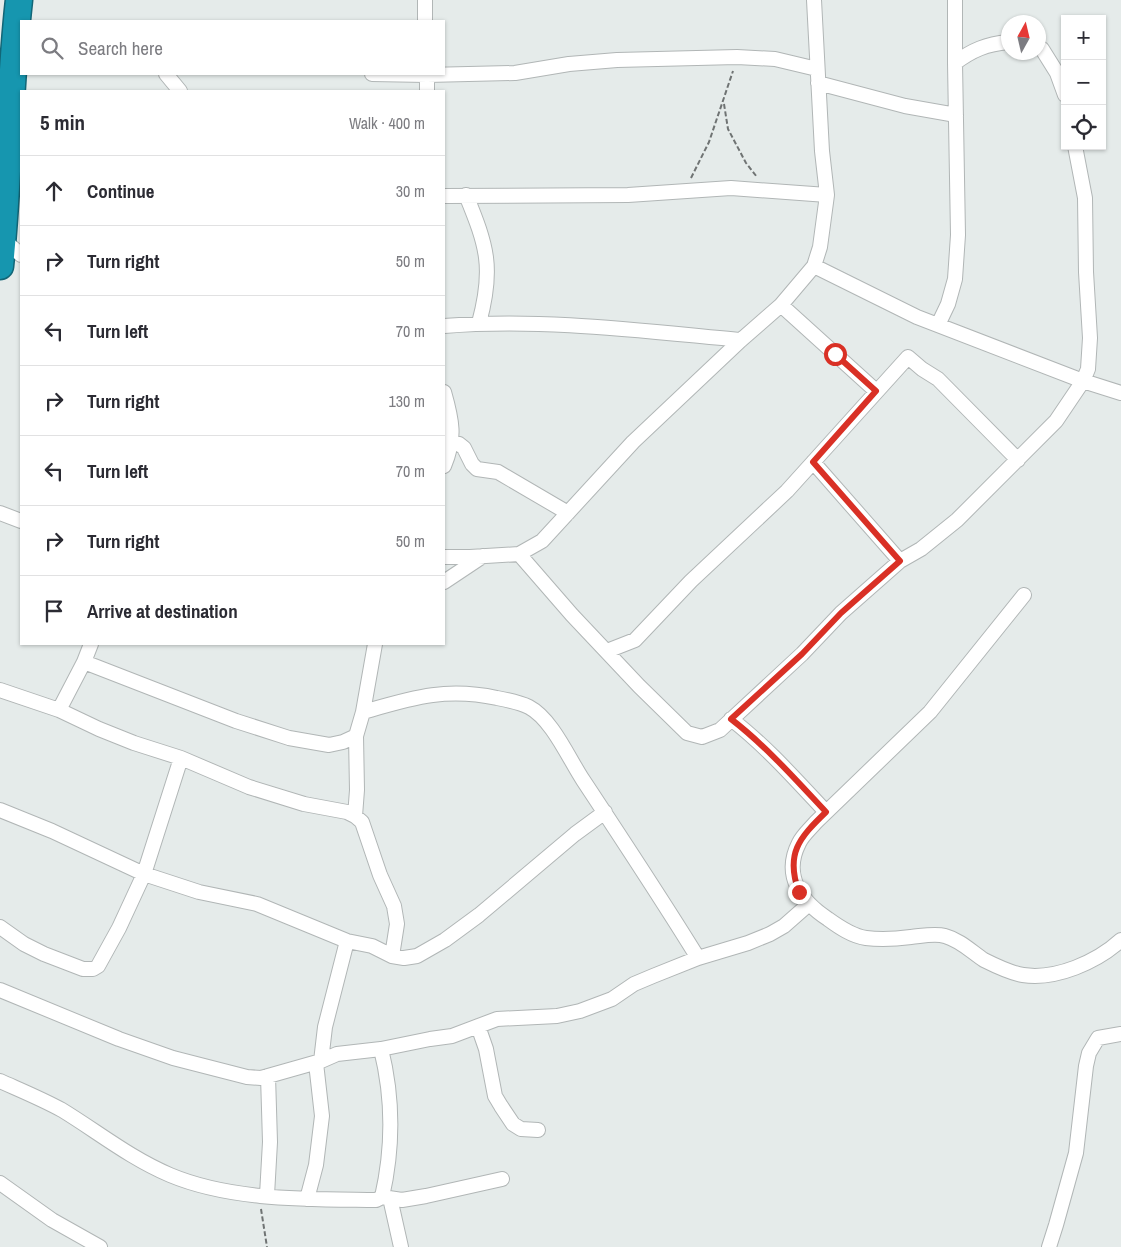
<!DOCTYPE html>
<meta charset="utf-8">
<style>
body{margin:0;font-family:"Archivo Narrow",sans-serif;background:#f7f7f7;color:#2b2b33}
.controls{position:absolute;right:15px;top:15px;display:grid;overflow:hidden;border-radius:0px;box-shadow:0 1px 4px #0004}
.controls button{width:45px;height:45px;display:grid;place-items:center;padding:0;border:0;border-bottom:1px solid #e1e1e2;background:#fff;color:#2b2b33;font:25px sans-serif}
.compass{position:absolute;left:1001px;top:15px;width:45px;height:45px;border-radius:50%;background:#fff;box-shadow:0 1px 4px #0004;rotate:8deg}
.stop{position:absolute;width:15px;height:15px;margin:-11px;border:4px solid #d93025;border-radius:50%;background:#fff}
.stop.end{background:#d93025;border-color:#fff;box-shadow:0 1px 5px #0008}
.list{margin:0;padding:0;list-style:none}
h2{display:flex;justify-content:space-between;align-items:center;height:65px;margin:0;padding:0 20px;font-size:21px}
h2 small{font-size:16px;font-weight:400;color:#7c7c81}
.list li{display:grid;grid-template-columns:32px 1fr auto;gap:15px;align-items:center;box-sizing:border-box;height:70px;padding:0 20px;border-top:1px solid #e1e1e2}
.list b{display:block;font-size:19px;white-space:nowrap}
.list em{font-size:16px;font-style:normal;color:#7c7c81}
.icon{flex:none;width:28px;height:28px;fill:none;stroke:currentColor;stroke-width:2;stroke-linecap:round;stroke-linejoin:round}
.map{position:relative;flex:none;width:1121px;height:1247px;overflow:hidden}
.search{position:absolute;background:#fff;box-shadow:0 1px 4px #0004;left:20px;top:20px;width:425px;height:55px;display:flex;align-items:center;gap:12px;box-sizing:border-box;padding:0 18px;border-radius:0px;color:#7c7c81;font-size:19px}
.panel{position:absolute;background:#fff;box-shadow:0 1px 4px #0004;left:20px;top:90px;width:425px;height:555px;border-radius:0px}
.map>svg:first-child{display:block}
.lines{fill:none;stroke-linecap:round;stroke-linejoin:round}
.street-casing{stroke:#b1b6b6;stroke-width:16}
.highway-casing{stroke:#126677;stroke-width:29}
.path{stroke:#6f7373;stroke-width:2;stroke-dasharray:5 2.5;stroke-linecap:butt}
.street{stroke:#fff;stroke-width:14}
.highway{stroke:#1696af;stroke-width:26}
.route{stroke:#d93025;stroke-width:6}
</style>
<div class="map">
<svg width="1121" height="1247" viewBox="0 0 1121 1247">
<rect width="100%" height="100%" fill="#e5ebea"/>
<g class="lines">
<g class="street-casing">
<path id="street" d="M425 21V0
M1038 47 1042 49 1057 73 1065 95
M955 63C972 50 987 44 1008 42
M166 74 180 91
M372 74 427 75 515 73 569 64 617 60 737 57 775 59 817 69
M818 83 905 106 956 115
M427 91V74
M466 195C487 246 494 268 479 323
M444 196 628 195 731 188 827 195
M3 239 21 255
M814 266 917 317 1083 381 1121 393
M781 305 876 391
M938 325 948 304 955 279 958 235 955 63V0
M444 326C543 318 643 331 741 340
M444 392C452 420 456 438 444 466
M452 442 459 444 464 448 472 464 477 469 498 472 568 513
M813 462 900 561
M0 513 21 521
M519 554 572 615 639 686 687 733 702 737 720 730 802 654 841 613 900 561 921 549 957 520 1056 421 1083 381 1088 369 1090 338 1086 272 1085 198 1075 146
M444 557H470L519 554 542 541 633 442 741 340 781 305 814 266 820 247 827 195 822 151 814 0
M444 582 483 556
M1024 595 930 712 816 822C810 829 802 836 799 843 782 876 802 902 828 919 839 927 852 936 866 938 881 940 896 939 911 937 922 936 935 933 945 936 960 940 972 952 984 960 996 966 1010 973 1023 975 1056 980 1097 962 1121 940
M607 651 635 640 691 581 787 491 908 357 922 369 938 379 1018 460
M84 662 236 721 289 738 329 745 343 742 356 736
M0 690 59 710 99 729 134 743 181 758 249 787 304 804 347 812 355 816 362 822 380 875 394 906 397 924 392 956
M59 710 84 662 91 644
M363 712C412 698 445 687 497 698 508 700 519 702 529 707 552 719 569 759 583 780 622 839 661 898 698 958
M731 719C766 746 796 780 826 812
M0 810 52 831 144 874 199 892 257 904 347 941 372 946 392 956 404 958 417 956 445 940 479 915 575 834 605 812
M355 816 357 790 356 736 363 712 375 644
M0 927 24 944 44 954 83 969H93L98 966 119 928 144 874 181 758
M0 990 119 1039 173 1058 247 1077 261 1078 321 1061 337 1054 381 1049 430 1039 452 1036 497 1019 557 1016 580 1011 612 999 634 984 653 976 698 958 748 943 770 934 784 926 809 904
M478 1026 486 1049 495 1096 501 1106 513 1124 521 1129 538 1130
M321 1061 325 1027 347 941
M0 1081C20 1090 42 1099 62 1110 98 1132 130 1158 170 1175 232 1201 309 1199 376 1200L382 1197C393 1149 393 1097 381 1049
M0 1183 52 1220 100 1247
M267 1195 270 1142 268 1076
M382 1197 402 1200 426 1196 502 1179
M390 1198 401 1247
M307 1199 316 1165 322 1116 316 1063
M1049 1247 1056 1225 1076 1153 1086 1066 1089 1053 1098 1038 1121 1034"/>
</g>
<g class="highway-casing">
<path id="highway" d="M0 266C9 178 9 89 19 0"/>
</g>
<path class="path" d="M724 104 728 129 746 163 757 177
M691 178 709 142 733 71
M261 1209 267 1247"/>
<use href="#street" class="street"/>
<use href="#highway" class="highway"/>
</g>
<g class="lines">
<path class="route" d="M799 892C785 854 799 838 826 812 796 780 766 746 731 719L802 654 841 613 900 561 813 462 876 391 835 354"/>
</g>
</svg>
<div class="controls">
<button>+</button>
<button>−</button>
<button><svg class="icon" aria-label="locate" viewBox="0 0 24 24"><circle cx="12" cy="12" r="6"/><path d="M12 2v4M12 18v4M2 12h4M18 12h4"/></svg></button>
</div>
<svg class="compass" viewBox="-18 -18 36 36"><path d="M0-13l5 13h-10z" fill="#e53935"/><path d="M0 13l5-13h-10z" fill="#7c7c81"/></svg>
<div class="stop" style="left:835px;top:354px"></div>
<div class="stop end" style="left:799px;top:892px"></div>
<div class="search"><svg class="icon" aria-label="search" viewBox="0 0 24 24"><circle cx="10" cy="10" r="6"/><path d="M15 15l6 6"/></svg>Search here</div>
<section class="panel">
<h2>5 min<small>Walk · 400 m</small></h2>
<ul class="list">
<li><svg class="icon" aria-label="ahead" viewBox="0 0 24 24"><path d="M12 20V5M6 11l6-6 6 6"/></svg><div><b>Continue</b></div><em>30 m</em></li>
<li><svg class="icon" aria-label="right" viewBox="0 0 24 24"><path d="M7 20v-9h11M14 6l5 5-5 5"/></svg><div><b>Turn right</b></div><em>50 m</em></li>
<li><svg class="icon" aria-label="left" viewBox="0 0 24 24"><path d="M17 20v-9H6M10 6l-5 5 5 5"/></svg><div><b>Turn left</b></div><em>70 m</em></li>
<li><svg class="icon" aria-label="right" viewBox="0 0 24 24"><path d="M7 20v-9h11M14 6l5 5-5 5"/></svg><div><b>Turn right</b></div><em>130 m</em></li>
<li><svg class="icon" aria-label="left" viewBox="0 0 24 24"><path d="M17 20v-9H6M10 6l-5 5 5 5"/></svg><div><b>Turn left</b></div><em>70 m</em></li>
<li><svg class="icon" aria-label="right" viewBox="0 0 24 24"><path d="M7 20v-9h11M14 6l5 5-5 5"/></svg><div><b>Turn right</b></div><em>50 m</em></li>
<li><svg class="icon" aria-label="arrive" viewBox="0 0 24 24"><path d="M6 21V4h12l-3 4 3 4H6"/></svg><div><b>Arrive at destination</b></div></li>
</ul>
</section>
</div>
